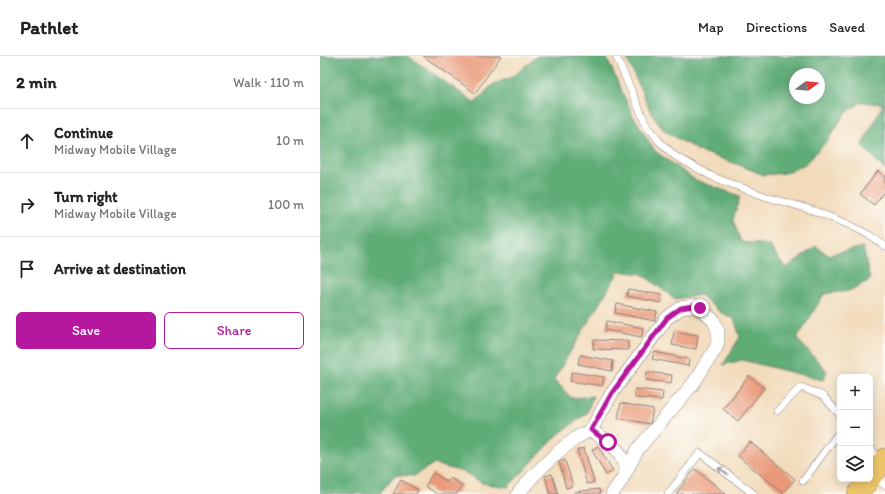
<!DOCTYPE html>
<meta charset="utf-8">
<style>
body{margin:0;font-family:Itim,sans-serif;background:#f6f6f6;color:#222}
.controls{position:absolute;right:12px;bottom:12px;display:grid;overflow:hidden;border-radius:6px;box-shadow:0 2px 10px #0003}
.controls button{width:36px;height:36px;display:grid;place-items:center;padding:0;border:0;border-bottom:1px solid #e0e0e0;background:#fff;color:#222;font:20px sans-serif}
.compass{position:absolute;left:469px;top:12px;width:36px;height:36px;border-radius:50%;background:#fff;box-shadow:0 2px 10px #0003;rotate:74deg}
.stop{position:absolute;width:12px;height:12px;margin:-9px;border:3px solid #b5179e;border-radius:50%;background:#fff}
.stop.end{background:#b5179e;border-color:#fff;box-shadow:0 1px 4px #0008}
.list{margin:0;padding:0;list-style:none}
h2{display:flex;justify-content:space-between;align-items:center;height:52px;margin:0;padding:0 16px;font-size:17px}
h2 small{font-size:13px;font-weight:400;color:#767676}
.list li{display:grid;grid-template-columns:26px 1fr auto;gap:12px;align-items:center;box-sizing:border-box;height:64px;padding:0 16px;border-top:1px solid #e0e0e0}
.list b{display:block;font-size:15px;white-space:nowrap}
.list p{margin:0;font-size:13px;white-space:nowrap;color:#767676}
.list em{font-size:13px;font-style:normal;color:#767676}
.actions{display:flex;gap:8px;padding:12px 16px}
.actions a{flex:1;padding:9px 0;border:1px solid #b5179e;border-radius:6px;text-align:center;font-size:14px;color:#b5179e}
.actions .main{background:#b5179e;color:#fff}
.icon{flex:none;width:22px;height:22px;fill:none;stroke:currentColor;stroke-width:2;stroke-linecap:round;stroke-linejoin:round}
.map{position:relative;flex:none;width:565px;height:438px;overflow:hidden}
header{display:flex;align-items:center;gap:24px;box-sizing:border-box;height:56px;padding:0 20px;background:#fff;border-bottom:1px solid #e0e0e0}
header strong{font-size:19px}
nav{display:flex;gap:22px;margin-inline-start:auto;font-size:14px}
main{display:flex}
aside{flex:1;background:#fff}
.map>svg:first-child{display:block}
.forest{fill:#5eac77;stroke:#406759;fill-rule:evenodd}
.building{fill:#e99978}
.lines{fill:none;stroke-linecap:round;stroke-linejoin:round}
.lane-casing{stroke:#8a7e7b;stroke-width:8}
.street-casing{stroke:#8a7e7b;stroke-width:14}
.primary-casing{stroke:#8a7e7b;stroke-width:22}
.lane{stroke:#fff;stroke-width:7}
.street{stroke:#fff;stroke-width:13}
.primary{stroke:#edc569;stroke-width:21}
.oneway{stroke:#9c9ca7}
.route{stroke:#b5179e;stroke-width:5}
</style>
<header>
<strong>Pathlet</strong>
<nav><a>Map</a><a>Directions</a><a>Saved</a></nav>
</header>
<main>
<aside>
<h2>2 min<small>Walk · 110 m</small></h2>
<ul class="list">
<li><svg class="icon" aria-label="ahead" viewBox="0 0 24 24"><path d="M12 20V5M6 11l6-6 6 6"/></svg><div><b>Continue</b><p>Midway Mobile Village</p></div><em>10 m</em></li>
<li><svg class="icon" aria-label="right" viewBox="0 0 24 24"><path d="M7 20v-9h11M14 6l5 5-5 5"/></svg><div><b>Turn right</b><p>Midway Mobile Village</p></div><em>100 m</em></li>
<li><svg class="icon" aria-label="arrive" viewBox="0 0 24 24"><path d="M6 21V4h12l-3 4 3 4H6"/></svg><div><b>Arrive at destination</b></div></li>
</ul>
<div class="actions"><a class="main">Save</a><a>Share</a></div>
</aside>
<div class="map">
<svg width="565" height="438" viewBox="0 0 565 438">
<rect width="100%" height="100%" fill="#fdfcf7"/>
<filter id="ink" filterUnits="userSpaceOnUse"><feTurbulence type="fractalNoise" baseFrequency=".025" numOctaves="2"/><feDisplacementMap in="SourceGraphic" scale="8" xChannelSelector="R" yChannelSelector="G"/><feConvolveMatrix kernelMatrix="1 2 1 2 8 2 1 2 1" color-interpolation-filters="sRGB"/></filter>
<filter id="wash" filterUnits="userSpaceOnUse"><feTurbulence type="fractalNoise" baseFrequency=".012" numOctaves="4" result="noise"/><feDisplacementMap in="SourceGraphic" scale="16" xChannelSelector="R" yChannelSelector="G"/><feGaussianBlur stdDeviation="0.9" result="paint"/><feColorMatrix in="noise" values="0 0 0 0 0 0 0 0 0 0 0 0 0 0 0 0 0 1.4 0 .05"/><feComposite in="paint" operator="in"/></filter>
<g filter="url(#wash)">
<rect width="100%" height="100%" fill="#f2dbbb"/>
<path class="forest" d="M0 0H88L155 47 172 29 194 20 217 0H286L312 58 335 95 375 124 420 140 413 164 421 186 449 189 466 212 496 190 508 199 543 191 550 224 529 235 504 238 477 283 507 315 503 324 422 304 403 309 420 281 414 263 400 256 380 239 355 243 322 218 299 215 234 323 251 342 273 340 267 357 239 378 188 431 162 427 144 416 113 408 94 420 75 419 59 438H0Z
M306 0H565V114L542 89 563 48 541 46 525 58 507 85 485 108 465 117 444 119 414 107 379 95 345 75 331 57ZM475 18H499V42H475Z"/>
<g id="blocks">
<path class="building" d="M103 0H181L155 37Z
M558 115 565 121V134L554 149 540 138Z
M308 233 342 239 341 247 307 240Z
M297 248 337 256 335 265 295 257Z
M287 265 323 272 322 281 285 274Z
M354 275 378 279 376 293 352 289Z
M274 284 308 285V294L273 293Z
M334 296 369 303 368 310 332 303Z
M260 299 293 305 292 315 258 308Z
M252 316 284 321 282 330 250 325Z
M327 316 352 319 351 327 326 324Z
M429 320 444 332 418 365 403 353Z
M315 333 343 336 342 344 315 342Z
M301 347 333 353 330 368 298 362Z
M430 386 475 423 463 437 418 400Z
M278 390 293 415 286 419 272 394Z
M264 392 274 426 267 428 257 394Z
M245 404 253 430 246 432 239 406Z
M375 413 406 438H356Z
M113 417 128 426 130 422 142 429 137 438H117L105 430Z
M232 418 238 438H230L225 420Z
M81 424 98 434 96 438H73Z
M279 433 280 438H255L254 436Z"/>
</g>
</g>
<g filter="url(#ink)">
<use href="#blocks" fill-opacity="0" stroke="#8a7e7b" stroke-width="1"/>
<g class="lines">
<g class="lane-casing">
<path id="lane" d="M296 0 325 66 339 85 355 100 393 121 447 141 492 154 530 169 549 179 565 190
M457 355 481 331 503 340 520 359
M550 392 561 404
M553 421 565 429
M483 425 520 375
M348 438 380 397 434 438"/>
</g>
<g class="street-casing">
<path id="street" d="M271 374 288 386 298 395 307 411
M198 438 213 420 239 395 259 380 271 374 292 337 347 262 361 252 373 250 380 252 394 265 398 275V285L396 292 373 328 318 393 301 425 292 438"/>
</g>
<g class="primary-casing">
<path id="primary" d="M550 422 565 403
M538 438 549 423"/>
</g>
<use href="#lane" class="lane"/>
<use href="#street" class="street"/>
<use href="#primary" class="primary"/>
</g>
<defs><path id="oneway-shaft" d="M-6 0H5M1.5-3L5.5 0L1.5 3" fill="none" stroke-width="1.6" stroke-linecap="round" stroke-linejoin="round"/></defs>
<use class="oneway" href="#oneway-shaft" transform="translate(403 415) rotate(-143)"/>
</g>
<g class="lines" filter="url(#ink)">
<path class="route" d="M288 386 271 374 292 337 347 262 361 252 373 250 380 252"/>
</g>
</svg>
<div class="controls">
<button>+</button>
<button>−</button>
<button><svg class="icon" aria-label="layers" viewBox="0 0 24 24"><path d="M12 4l9 5-9 5-9-5zM3 14l9 5 9-5"/></svg></button>
</div>
<svg class="compass" viewBox="-18 -18 36 36"><path d="M0-13l5 13h-10z" fill="#e53935"/><path d="M0 13l5-13h-10z" fill="#767676"/></svg>
<div class="stop" style="left:288px;top:386px"></div>
<div class="stop end" style="left:380px;top:252px"></div>
</div>
</main>
